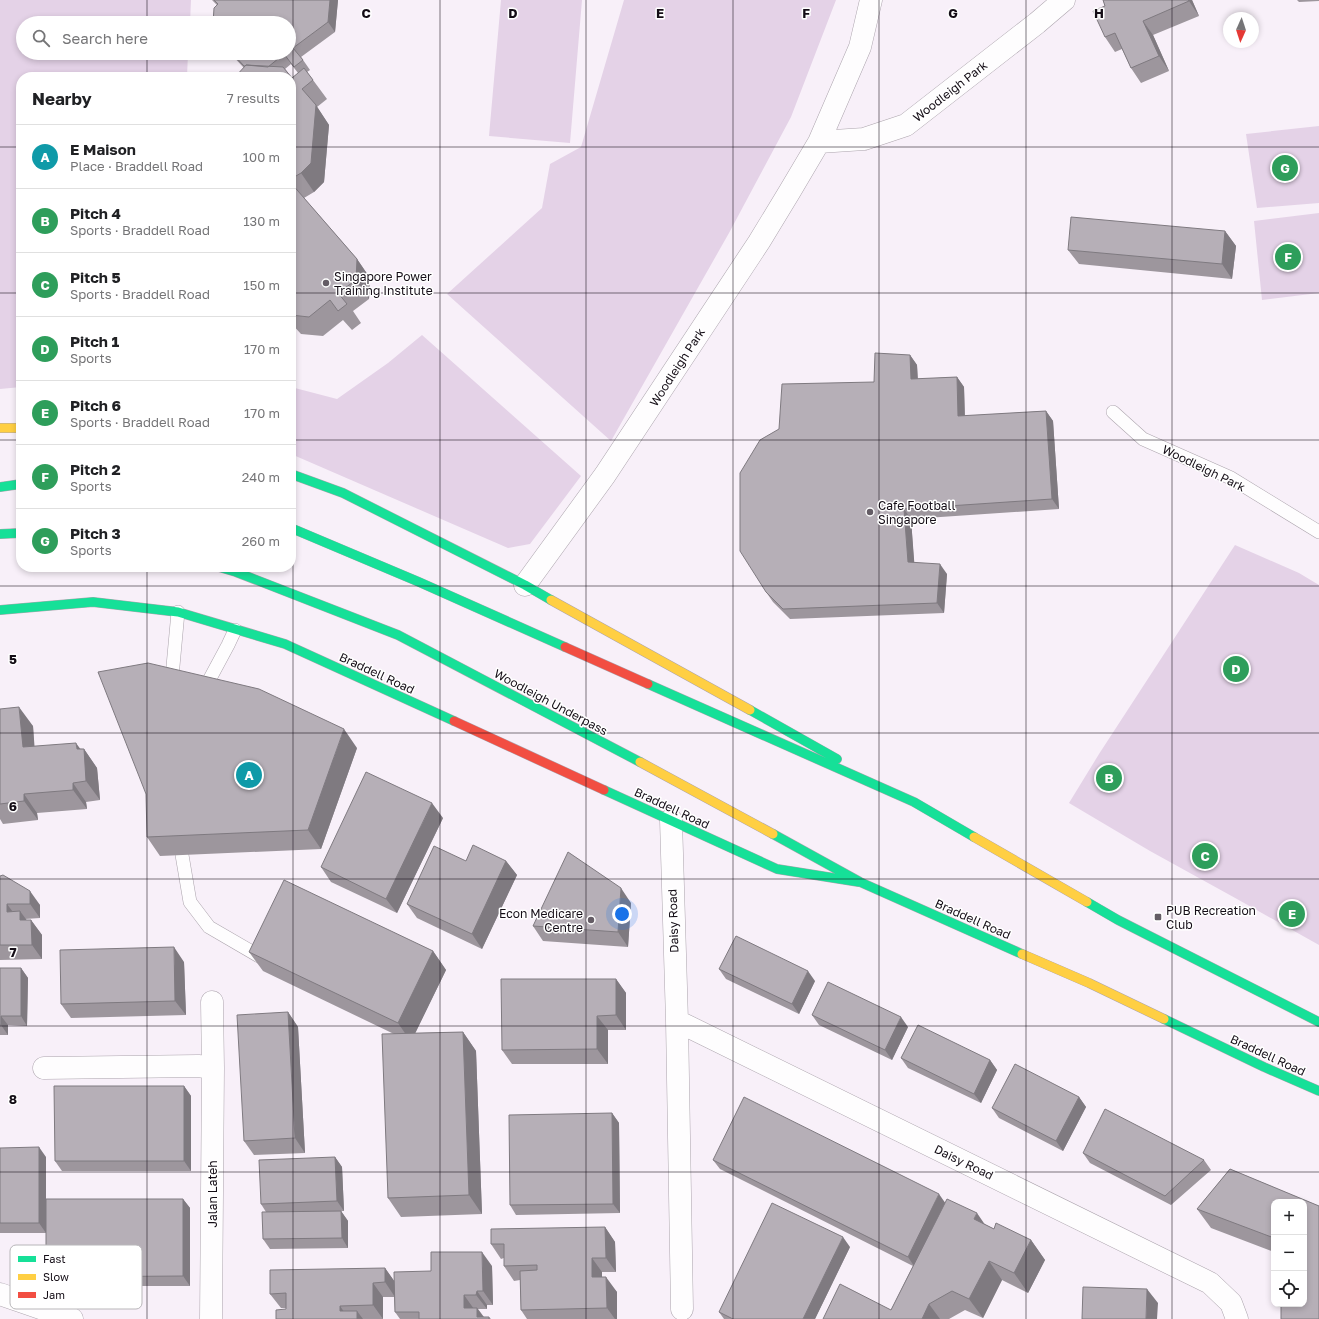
<!DOCTYPE html>
<meta charset="utf-8">
<style>
body{margin:0;font-family:"Golos Text",sans-serif;background:#f6f6f6;color:#202124}
.controls{position:absolute;right:12px;bottom:12px;display:grid;overflow:hidden;border-radius:8px;box-shadow:0 2px 6px #0003}
.controls button{width:36px;height:36px;display:grid;place-items:center;padding:0;border:0;border-bottom:1px solid #e0e0e0;background:#fff;color:#202124;font:20px sans-serif}
.compass{position:absolute;left:1223px;top:12px;width:36px;height:36px;border-radius:50%;background:#fff;box-shadow:0 2px 6px #0003;rotate:183deg}
.you{position:absolute;left:622px;top:914px;width:14px;height:14px;margin:-10px;border:3px solid #fff;border-radius:50%;background:#1a73e8;box-shadow:0 0 0 6px #1a73e833}
.badge{display:grid;place-items:center;width:26px;height:26px;border-radius:50%;background:#db2777;color:#fff;font-size:13px;font-weight:700}
.pin{position:absolute;translate:-50% -50%;border:2px solid #fff;box-shadow:0 1px 4px #0006}
.list{margin:0;padding:0;list-style:none}
h2{display:flex;justify-content:space-between;align-items:center;height:52px;margin:0;padding:0 16px;font-size:17px}
h2 small{font-size:13px;font-weight:400;color:#757577}
.list li{display:grid;grid-template-columns:26px 1fr auto;gap:12px;align-items:center;box-sizing:border-box;height:64px;padding:0 16px;border-top:1px solid #e0e0e0}
.list b{display:block;font-size:15px;white-space:nowrap}
.list p{margin:0;font-size:13px;white-space:nowrap;color:#757577}
.list em{font-size:13px;font-style:normal;color:#757577}
.icon{flex:none;width:22px;height:22px;fill:none;stroke:currentColor;stroke-width:2;stroke-linecap:round;stroke-linejoin:round}
.map{position:relative;flex:none;width:1319px;height:1319px;overflow:hidden}
.search{position:absolute;background:#fff;box-shadow:0 2px 6px #0003;left:16px;top:16px;width:280px;height:44px;display:flex;align-items:center;gap:10px;box-sizing:border-box;padding:0 14px;border-radius:22px;color:#757577;font-size:15px}
.panel{position:absolute;background:#fff;box-shadow:0 2px 6px #0003;left:16px;top:72px;width:280px;height:500px;border-radius:16px}
.map>svg:first-child{display:block}
.green{fill:#e4d2e7}
.lines{fill:none;stroke-linecap:round;stroke-linejoin:round}
.lane-casing{stroke:#aca4ad;stroke-width:14}
.street-casing{stroke:#aca4ad;stroke-width:23}
.fast-casing{stroke:#aca4ad;stroke-width:10}
.slow-casing{stroke:#aca4ad;stroke-width:10}
.jam-casing{stroke:#aca4ad;stroke-width:10}
.lane{stroke:#fefdfe;stroke-width:13}
.street{stroke:#fefdfe;stroke-width:22}
.fast{stroke:#16e098;stroke-width:9}
.slow{stroke:#ffcf43;stroke-width:9}
.jam{stroke:#f24e42;stroke-width:9}
.wall{fill:#9d969d;fill-rule:evenodd}
.shaded-wall{fill:#7f7a80}
.building{fill:#b6afb7;stroke:#7f7a80}
.grid{fill:none;stroke:#140d16;stroke-width:1;stroke-opacity:0.55}
.poi-dot{fill:#645c65;stroke:#fff;stroke-width:1.5}
.labels{text-anchor:middle;dominant-baseline:central;stroke-width:3;stroke-linejoin:round;paint-order:stroke}
.street-label{font-size:12px;fill:#140d16;stroke:#fff}
.poi-label{font-size:12px;fill:#140d16;stroke:#fff;text-anchor:start}
.key{fill:#fff;stroke:#b8b6b9;stroke-width:1}
.key-label{font-size:11px;fill:#140d16}
.grid-label{font-size:13px;text-anchor:middle;font-weight:bold;fill:#140d16;stroke:#fff;stroke-width:3;stroke-linejoin:round;paint-order:stroke}
</style>
<div class="map">
<svg width="1319" height="1319" viewBox="0 0 1319 1319">
<rect width="100%" height="100%" fill="#f8f0f9"/>
<path class="green" d="M0 0H191L190 23H23V53H188L187 77H21V387L0 389Z
M501 0H582L570 143 489 136Z
M624 0H836L791 117 729 233 611 441 447 294 542 208 550 164 581 147Z
M1319 126V203L1257 208 1246 134Z
M1319 213V293L1262 300 1254 221Z
M422 335 581 476 530 544 508 548 291 454V387L337 399 388 363Z
M1235 545 1299 573 1319 585V945L1237 899 1150 851 1069 803 1099 754Z"/>
<g class="lines">
<g class="lane-casing">
<path id="lane" d="M1113 412 1143 439 1231 478 1319 532
M177 684 175 683 172 677 178 612
M200 689 206 686 228 645 235 630
M182 855 190 902 209 927 264 959"/>
</g>
<g class="street-casing">
<path id="street" d="M819 142 864 139 906 125 1037 23 1064 0
M525 585 605 475 759 242 790 191 819 142 860 47 871 0
M671 820 677 1021 682 1309
M677 1021 1210 1283 1231 1303 1237 1319
M44 1068 198 1066 213 1068
M0 1294 72 1319
M211 1319 213 1068 212 1002"/>
</g>
<g class="fast-casing">
<path id="fast" d="M291 474 343 493 525 585 551 600
M0 487 21 484
M291 528 419 582 565 647
M0 534 21 533
M219 567 236 572 398 635 640 762
M0 610 93 602 178 612 285 644 454 721
M648 684 914 802 974 837
M750 710 837 759
M604 790 777 869 859 882
M773 834 860 882 1022 954
M1087 902 1118 920 1319 1022
M1164 1019 1264 1067 1319 1091"/>
</g>
<g class="slow-casing">
<path id="slow" d="M0 428H21
M551 600 750 710
M640 762 773 834
M974 837 1087 902
M1022 954 1089 983 1164 1019"/>
</g>
<g class="jam-casing">
<path id="jam" d="M565 647 648 684
M454 721 604 790"/>
</g>
<use href="#lane" class="lane"/>
<use href="#street" class="street"/>
<use href="#fast" class="fast"/>
<use href="#slow" class="slow"/>
<use href="#jam" class="jam"/>
</g>
<path class="wall" d="M212 0H338L335 32 301 57 310 70 307 72 313 80 327 99 317 107 329 125 324 182 314 192 304 198 357 259 370 278 369 299 353 311 361 323 352 330 343 320 323 336 301 334 291 323V77L244 68 230 53H289L217 5ZM291 64 298 73 292 78 285 69Z
M1103 0H1192L1199 16 1153 35 1169 71 1141 83 1131 68 1122 49 1115 52 1105 37V6Z
M1297 0H1319V1L1299 2Z
M1225 231 1236 246 1232 279 1079 264 1068 250Z
M910 355 917 365 918 379 957 377 964 387 965 416 1046 411 1053 421 1059 509 911 519 914 563 947 574 944 613 790 619 773 602 766 592 874 382Z
M0 709 33 726 34 746 84 749 97 768 100 800 86 802 87 809 37 813 38 820 3 824 0 819Z
M357 748 321 849 160 856 147 837Z
M443 818 397 913 331 882 321 867Z
M466 861H506L517 875 482 949 417 918 407 904Z
M0 876 40 905V918L25 919 26 920H31L42 935V959L0 960Z
M631 903 628 947 543 941 533 926Z
M433 951 446 970 415 1033 463 1032 476 1051 482 1214 401 1217 388 1198 394 1034 263 971 249 952Z
M184 962 186 1015 71 1018 61 1004Z
M0 968H21L28 978 27 1026 8 1025V1035H0Z
M719 969 815 981 799 1014 726 979Z
M616 979 626 993V1030H608V1064H512L502 1050Z
M288 1012 298 1027 305 1153 254 1155 244 1141Z
M812 1015 908 1027 892 1060 819 1025Z
M901 1058 990 1060 997 1070 981 1103 908 1068Z
M184 1086 191 1096V1171H62L55 1161Z
M1079 1097 1086 1107 1063 1151 999 1118 992 1108Z
M612 1113 619 1123 620 1213 516 1215 510 1205Z
M0 1148 46 1157V1233H0Z
M1083 1153 1204 1160 1211 1170 1171 1205 1090 1163Z
M335 1157 342 1167 344 1211H341L348 1221V1248L270 1249 263 1239 266 1212 261 1204Z
M713 1160 945 1203 994 1229 1031 1240 1045 1260 1028 1293 1002 1280 983 1318 965 1310 949 1319H823L891 1310 913 1266 720 1169Z
M1230 1169 1319 1206V1319H1281V1304H1304V1202H1274V1252L1211 1228 1197 1209Z
M183 1199 190 1208V1286H53L46 1277Z
M605 1227 615 1242 616 1272H602V1277L617 1292V1319H527L521 1310 520 1280 514 1281 504 1266V1258L501 1259 491 1244Z
M850 1247 815 1319H724L719 1312Z
M492 1266 493 1305H487V1309H478L484 1317H489L491 1319H400L395 1312 394 1297H383V1319H276L286 1309V1308H281L270 1294 385 1268 394 1281 431 1271Z"/>
<path class="shaded-wall" d="M330 0H338L335 32 328 22Z
M1188 0H1192L1199 16 1189 1Z
M1143 21 1153 35 1169 71 1159 56Z
M316 105 329 125 324 182 314 192 301 173Z
M1225 231 1236 246 1232 279 1222 264Z
M357 259 370 278 369 299 356 280Z
M910 355 917 365 918 389 911 379Z
M957 377 964 387 965 426 958 416Z
M1046 411 1053 421 1059 509 1052 499Z
M904 509 911 519 915 572 908 562Z
M940 564 947 574 944 613 937 603Z
M19 707 33 726 36 766 23 747Z
M344 729 357 748 321 849 308 830Z
M76 743 84 754V749L97 768 100 800 86 781 77 749Z
M73 783 86 802 87 809 73 790Z
M24 794 37 813 38 820 24 801Z
M432 803 443 818 397 913 386 899Z
M506 861 517 875 482 949 472 934Z
M621 888 631 903 628 947 618 932Z
M30 891 40 905V918L30 904Z
M7 904 18 919 7 912Z
M20 911 31 926 20 920Z
M31 920 42 935V959L32 945Z
M174 947 184 962 186 1015 175 1001Z
M433 951 446 970 411 1042 398 1023Z
M21 968 28 978 27 1026 21 1016Z
M808 971 815 981 799 1014 792 1004Z
M616 979 626 993V1030L616 1015Z
M288 1012 298 1027 305 1153 295 1138Z
M1 1016 8 1025V1035L1 1025Z
M597 1016 608 1030V1064L597 1049Z
M901 1017 908 1027 892 1060 885 1050Z
M463 1032 476 1051 482 1214 469 1195Z
M990 1060 997 1070 981 1103 974 1094Z
M184 1086 191 1096V1171L184 1161Z
M1079 1097 1086 1107 1063 1151 1056 1141Z
M612 1113 619 1123 620 1213 613 1204Z
M39 1147 46 1157V1233L39 1223Z
M335 1157 342 1167 344 1211 337 1201Z
M939 1194 946 1204 914 1266 908 1257Z
M183 1199 190 1208V1286L183 1276Z
M341 1211 348 1221V1248L342 1238Z
M977 1213 990 1232 974 1219Z
M605 1227 615 1242 616 1272 606 1258Z
M843 1237 850 1247 815 1319H803Z
M1031 1240 1045 1260 1028 1293 1014 1273Z
M482 1252 492 1266 493 1305 483 1291Z
M592 1258 602 1272V1292L592 1277Z
M989 1261 1002 1280 983 1318 969 1299Z
M385 1268 395 1282V1297L385 1282Z
M606 1277 617 1292V1319H615L607 1308Z
M373 1283 383 1297V1319L373 1305Z
M1147 1289 1158 1303 1157 1319H1146Z
M477 1291 487 1305V1309L476 1295Z
M464 1295 474 1309 464 1308Z
M929 1304 940 1319H922Z
M340 1306 349 1319 340 1311Z
M477 1308 485 1319 477 1317Z
M357 1311 363 1319H357Z"/>
<path class="building" d="M214 0H330L328 22 293 48 303 60 294 67 284 54 268 67 246 65 245 66H244L232 53H289V23H213L214 8 218 4Z
M1103 0H1188L1189 1 1143 21 1159 56 1131 68 1115 33 1105 37 1093 11 1105 6Z
M246 65 283 67 292 78 304 68 313 80 302 89 316 105 311 163 301 173 291 179V77H235Z
M291 183 357 259 356 280 338 293 347 304 338 311 330 300 309 317 291 315Z
M1071 217 1225 231 1222 264 1068 250Z
M875 353 910 355 911 379 957 377 958 416 1046 411 1052 499 904 509 908 562 940 564 937 603 783 609 766 592 740 551V473L760 440 779 429 782 384 874 382Z
M148 663 259 689 344 729 308 830 147 837 146 794 98 672Z
M19 707 23 747 76 743 77 749H84L86 781 73 783V790L24 794V801L0 804V709Z
M366 772 432 803 386 899 321 867Z
M473 845 506 861 472 934 407 904 434 846 466 861Z
M568 852 621 888 618 932 533 926Z
M3 875 30 891V904H7V912L20 911V920H31L32 945H0V876Z
M284 880 433 951 398 1023 249 952Z
M736 936 808 971 792 1004 719 969Z
M174 947 175 1001 61 1004 60 950Z
M0 968H21V1016H1V1025H0Z
M501 979H616V1015L597 1016V1049L502 1050Z
M828 982 901 1017 885 1050 812 1015Z
M288 1012 295 1138 244 1141 237 1015Z
M918 1025 990 1060 974 1094 901 1058Z
M463 1032 469 1195 388 1198 382 1034Z
M1015 1064 1079 1097 1056 1141 992 1108Z
M54 1086H184V1161H55Z
M744 1097 939 1194 908 1257 713 1160Z
M1105 1109 1204 1160 1165 1196 1083 1153Z
M612 1113 613 1204 510 1205 509 1115Z
M39 1147V1223H0V1148Z
M335 1157 337 1201 261 1204 259 1160Z
M1230 1169 1319 1206V1319H1281V1304H1304V1202H1274V1238L1197 1209Z
M46 1199H183V1276L46 1277Z
M947 1199 977 1213 974 1219 994 1229 996 1223 1031 1240 1014 1273 989 1261 969 1299 952 1291 929 1304 922 1319H823L840 1284 891 1310Z
M772 1203 843 1237 803 1319H733L719 1312Z
M341 1211 342 1238 263 1239 262 1212Z
M605 1227 606 1258H592V1277H606L607 1308 521 1310 520 1271 537 1270V1265L504 1266V1244H491V1229Z
M431 1252H482L483 1291H477L476 1295H464V1308H477V1317H489V1319H419V1312H395L394 1272 431 1271Z
M385 1268V1282L373 1283V1305L340 1306V1311H357V1319H276V1310L286 1309V1293L270 1294V1270Z
M1083 1287 1147 1289 1146 1319H1082Z"/>
<path class="grid" d="M147 0V23M293 0V1319M440 0V1319M586 0V1319M733 0V1319M879 0V1319M1026 0V1319M1172 0V1319M147 53V77M0 147H21M291 147H1319M0 293H21M291 293H1319M0 440H21M291 440H1319M147 567V1319M0 586H1319M0 733H1319M0 879H1319M0 1026H1319M0 1172H1319"/>
<g class="poi-dot">
<circle cx="326" cy="283" r="4"/>
<circle cx="870" cy="512" r="4"/>
<rect x="1154" y="913" width="8" height="8" rx="2"/>
<circle cx="591" cy="920" r="4"/>
</g>
<g class="labels">
<g class="street-label">
<text transform="translate(950 91) rotate(-38)">Woodleigh Park</text>
<text transform="translate(677 367) rotate(-57)">Woodleigh Park</text>
<text transform="translate(1204 468) rotate(26)">Woodleigh Park</text>
<text transform="translate(377 673) rotate(25)">Braddell Road</text>
<text transform="translate(551 702) rotate(28)">Woodleigh Underpass</text>
<text transform="translate(672 808) rotate(25)">Braddell Road</text>
<text transform="translate(973 919) rotate(24)">Braddell Road</text>
<text transform="translate(673 921) rotate(-92)">Daisy Road</text>
<text transform="translate(1268 1055) rotate(25)">Braddell Road</text>
<text transform="translate(964 1162) rotate(26)">Daisy Road</text>
<text transform="translate(212 1194) rotate(-90)">Jalan Lateh</text>
</g>
<g class="poi-label">
<text x="334" y="276">Singapore Power<tspan x="334" dy="14">Training Institute</tspan></text>
<text x="878" y="505">Cafe Football<tspan x="878" dy="14">Singapore</tspan></text>
<text x="1166" y="910">PUB Recreation<tspan x="1166" dy="14">Club</tspan></text>
<text x="583" y="913" text-anchor="end">Econ Medicare<tspan x="583" dy="14">Centre</tspan></text>
</g>
</g>
<rect x="10" y="1245" width="132" height="64" rx="6" class="key"/>
<rect x="18" y="1256" width="18" height="6" fill="#16e098"/>
<rect x="18" y="1274" width="18" height="6" fill="#ffcf43"/>
<rect x="18" y="1292" width="18" height="6" fill="#f24e42"/>
<g class="key-label">
<text x="43" y="1263">Fast</text>
<text x="43" y="1281">Slow</text>
<text x="43" y="1299">Jam</text>
</g>
<g class="grid-label">
<text x="366" y="18">C</text>
<text x="513" y="18">D</text>
<text x="660" y="18">E</text>
<text x="806" y="18">F</text>
<text x="953" y="18">G</text>
<text x="1099" y="18">H</text>
<text x="13" y="664">5</text>
<text x="13" y="811">6</text>
<text x="13" y="957">7</text>
<text x="13" y="1104">8</text>
</g>
</svg>
<div class="controls">
<button>+</button>
<button>−</button>
<button><svg class="icon" aria-label="locate" viewBox="0 0 24 24"><circle cx="12" cy="12" r="6"/><path d="M12 2v4M12 18v4M2 12h4M18 12h4"/></svg></button>
</div>
<svg class="compass" viewBox="-18 -18 36 36"><path d="M0-13l5 13h-10z" fill="#e53935"/><path d="M0 13l5-13h-10z" fill="#757577"/></svg>
<div class="you"></div>
<div class="pin badge" style="left:249px;top:775px;background:#0f9aa8">A</div>
<div class="pin badge" style="left:1109px;top:778px;background:#2e9e5b">B</div>
<div class="pin badge" style="left:1205px;top:856px;background:#2e9e5b">C</div>
<div class="pin badge" style="left:1236px;top:669px;background:#2e9e5b">D</div>
<div class="pin badge" style="left:1292px;top:914px;background:#2e9e5b">E</div>
<div class="pin badge" style="left:1288px;top:257px;background:#2e9e5b">F</div>
<div class="pin badge" style="left:1285px;top:168px;background:#2e9e5b">G</div>
<div class="search"><svg class="icon" aria-label="search" viewBox="0 0 24 24"><circle cx="10" cy="10" r="6"/><path d="M15 15l6 6"/></svg>Search here</div>
<section class="panel">
<h2>Nearby<small>7 results</small></h2>
<ul class="list">
<li><span class="badge" style="background:#0f9aa8">A</span><div><b>E Maison</b><p>Place · Braddell Road</p></div><em>100 m</em></li>
<li><span class="badge" style="background:#2e9e5b">B</span><div><b>Pitch 4</b><p>Sports · Braddell Road</p></div><em>130 m</em></li>
<li><span class="badge" style="background:#2e9e5b">C</span><div><b>Pitch 5</b><p>Sports · Braddell Road</p></div><em>150 m</em></li>
<li><span class="badge" style="background:#2e9e5b">D</span><div><b>Pitch 1</b><p>Sports</p></div><em>170 m</em></li>
<li><span class="badge" style="background:#2e9e5b">E</span><div><b>Pitch 6</b><p>Sports · Braddell Road</p></div><em>170 m</em></li>
<li><span class="badge" style="background:#2e9e5b">F</span><div><b>Pitch 2</b><p>Sports</p></div><em>240 m</em></li>
<li><span class="badge" style="background:#2e9e5b">G</span><div><b>Pitch 3</b><p>Sports</p></div><em>260 m</em></li>
</ul>
</section>
</div>
